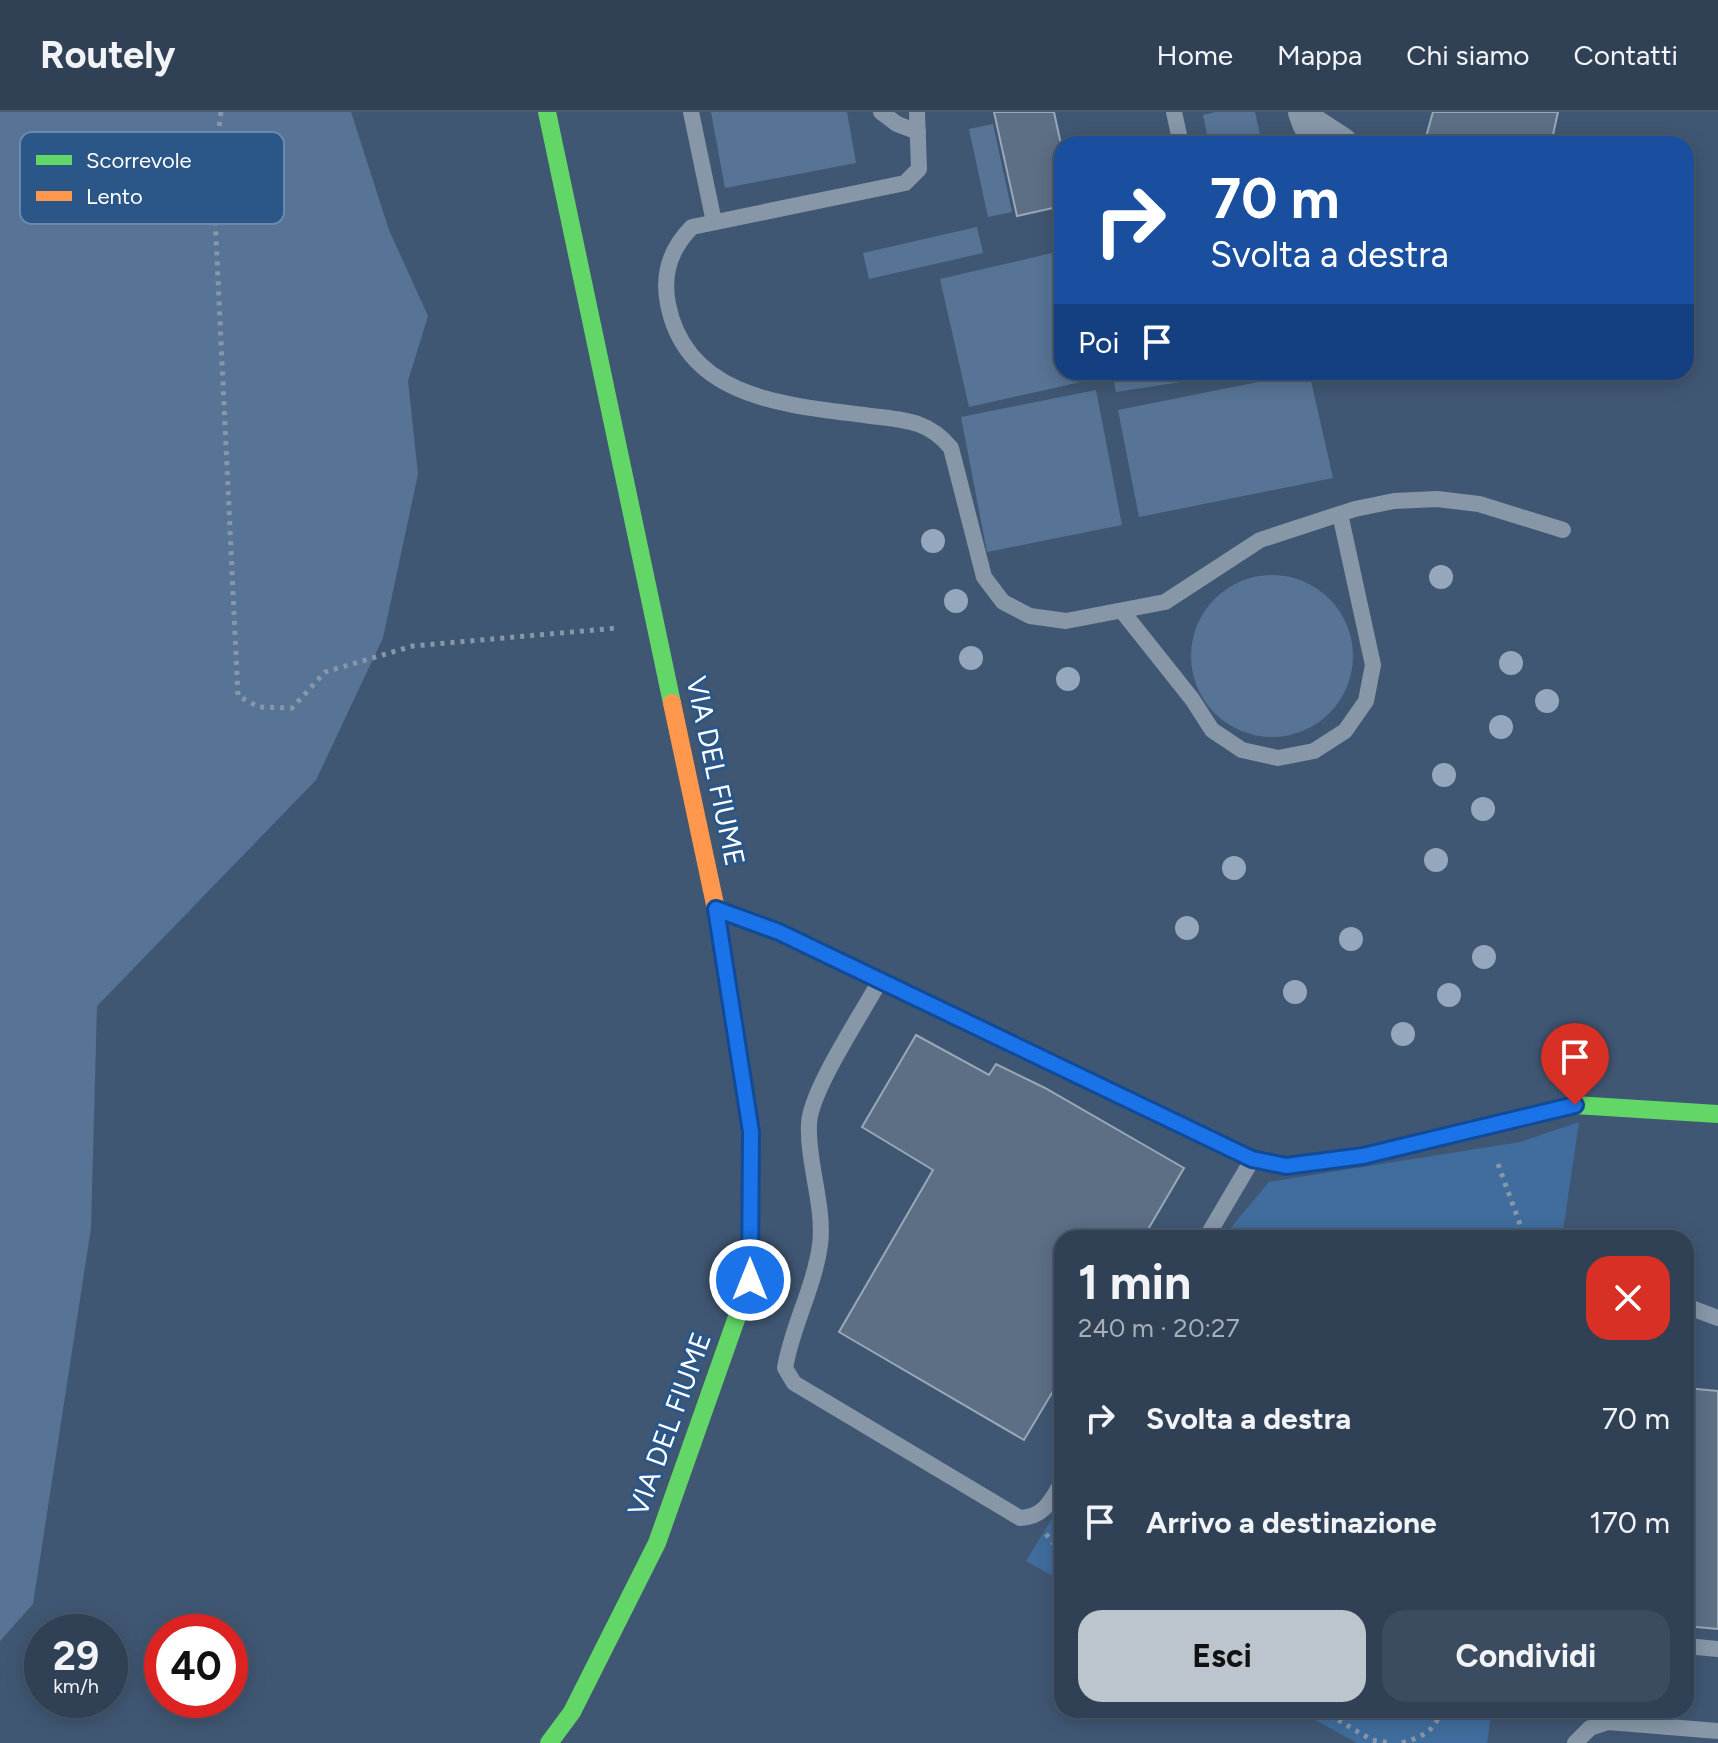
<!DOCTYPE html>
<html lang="it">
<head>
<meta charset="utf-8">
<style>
	:root { --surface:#304156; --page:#3c4c60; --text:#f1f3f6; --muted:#a8afb9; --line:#4b5a6c; --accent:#bcc4ce }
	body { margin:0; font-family:Figtree,sans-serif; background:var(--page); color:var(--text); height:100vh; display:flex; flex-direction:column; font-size:30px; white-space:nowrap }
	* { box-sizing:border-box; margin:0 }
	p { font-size:26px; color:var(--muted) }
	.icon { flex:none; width:44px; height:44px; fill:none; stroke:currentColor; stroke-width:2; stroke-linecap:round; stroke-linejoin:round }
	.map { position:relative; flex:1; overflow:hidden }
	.details { position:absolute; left:1054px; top:1118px; width:640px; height:488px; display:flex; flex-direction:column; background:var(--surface); border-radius:24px; box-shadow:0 4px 20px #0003,0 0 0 2px var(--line) }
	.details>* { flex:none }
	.guide { position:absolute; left:1054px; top:24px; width:640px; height:244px; border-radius:24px; box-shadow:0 4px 20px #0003,0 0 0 2px var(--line); background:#1a4fa0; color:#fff; overflow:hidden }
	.speed { position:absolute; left:24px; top:1502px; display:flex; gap:16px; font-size:40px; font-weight:700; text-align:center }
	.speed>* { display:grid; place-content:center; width:104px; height:104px; border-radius:50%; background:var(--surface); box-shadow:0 4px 20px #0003,0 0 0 2px var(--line); line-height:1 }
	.speed small { font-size:20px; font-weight:400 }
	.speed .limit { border:12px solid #d22; background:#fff; color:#111 }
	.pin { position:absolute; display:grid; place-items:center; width:68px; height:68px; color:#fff; margin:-82px -34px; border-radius:50% 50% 50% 0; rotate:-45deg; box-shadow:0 0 8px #0007 }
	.pin .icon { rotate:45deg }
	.me { position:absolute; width:88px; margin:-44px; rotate:0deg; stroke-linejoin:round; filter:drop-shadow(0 0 6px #0008) }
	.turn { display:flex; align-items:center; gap:28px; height:168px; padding:0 24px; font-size:36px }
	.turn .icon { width:104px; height:104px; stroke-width:2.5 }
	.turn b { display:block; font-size:56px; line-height:68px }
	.then { display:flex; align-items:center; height:76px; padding:0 24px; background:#0003; gap:16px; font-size:30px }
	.round { display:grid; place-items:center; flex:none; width:84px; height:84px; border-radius:24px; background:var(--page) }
	.overview { display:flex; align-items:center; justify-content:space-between; height:136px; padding:0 24px }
	h1 { font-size:48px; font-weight:700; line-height:60px }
	.cta { display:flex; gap:16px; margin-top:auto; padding:16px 24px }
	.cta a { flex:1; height:92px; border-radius:24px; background:var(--accent); color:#111; font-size:32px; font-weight:700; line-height:92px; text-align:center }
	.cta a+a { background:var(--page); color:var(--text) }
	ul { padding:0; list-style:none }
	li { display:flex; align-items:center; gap:24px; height:104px; padding:0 24px }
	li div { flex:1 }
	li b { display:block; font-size:30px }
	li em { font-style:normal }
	header { display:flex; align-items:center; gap:48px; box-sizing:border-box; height:112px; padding:0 40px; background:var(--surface); border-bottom:2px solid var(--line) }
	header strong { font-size:38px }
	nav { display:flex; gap:44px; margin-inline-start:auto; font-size:28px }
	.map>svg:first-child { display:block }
	.green { fill:#406d9d }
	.water { fill:#577496 }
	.building { fill:#5d6f85; stroke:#9aa7b7; stroke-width:2 }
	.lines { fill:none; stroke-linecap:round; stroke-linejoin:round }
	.path { stroke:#8797a8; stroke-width:5; stroke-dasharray:4 6; stroke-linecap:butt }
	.lane { stroke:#8797a8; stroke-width:16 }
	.street { stroke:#8797a8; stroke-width:34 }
	.fast { stroke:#63d668; stroke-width:18 }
	.slow { stroke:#ff974d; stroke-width:18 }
	.tree { fill:#95a7bc }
	.route-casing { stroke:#114b97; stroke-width:20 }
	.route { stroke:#1a73e8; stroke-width:14 }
	.labels { text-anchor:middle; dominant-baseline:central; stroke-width:6; stroke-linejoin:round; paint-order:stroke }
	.street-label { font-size:28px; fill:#fff; stroke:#2b5688 }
	.key { fill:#2b5688; stroke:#6b89ac; stroke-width:2 }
	.key-label { font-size:22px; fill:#fff }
</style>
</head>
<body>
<header>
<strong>Routely</strong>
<nav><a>Home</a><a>Mappa</a><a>Chi siamo</a><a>Contatti</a></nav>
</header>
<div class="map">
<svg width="1718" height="1631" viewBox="0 0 1718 1631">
	<rect width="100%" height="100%" fill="#405773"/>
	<g class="green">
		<polygon points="1579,1010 1562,1126 1222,1126 1269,1070 1520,1030"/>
		<polygon points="1062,1390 1062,1469 1026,1449"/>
		<polygon points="1297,1598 1492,1598 1487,1631 1357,1631"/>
	</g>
	<g class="water">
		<polygon points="0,0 351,0 389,118 428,204 408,269 418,362 383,526 316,668 97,894 91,1116 33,1492 0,1529"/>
		<polygon points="711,0 847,0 856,51 725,76"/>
		<polygon points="1216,0 1255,0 1262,32 1209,32 1203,3"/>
		<polygon points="993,12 1012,100 988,105 969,17"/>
		<polygon points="977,115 983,141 869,167 863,141"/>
		<polygon points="1061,139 1062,260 1088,260 1090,268 969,295 940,167"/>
		<polygon points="1112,260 1247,260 1116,280"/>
		<polygon points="1309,260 1333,366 1139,405 1118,298"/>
		<polygon points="1096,278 1122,413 987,440 961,305"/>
		<circle cx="1272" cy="544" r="81"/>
	</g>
	<g class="building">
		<polygon points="994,0 1054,0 1062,37 1062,94 1017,104"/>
		<polygon points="1433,0 1558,0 1551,32 1424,32"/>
		<polygon points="916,923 989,963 996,952 1045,976 1184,1056 1143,1126 1062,1126 1062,1264 1024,1328 839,1220 933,1058 862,1015"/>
		<polygon points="1686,1276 1718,1279 1718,1517 1686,1514"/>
	</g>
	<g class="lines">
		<g class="path">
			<polyline points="221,0 213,63 238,584 259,595 292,596 325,560 413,534 617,516"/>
			<polyline points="1498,1052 1525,1126"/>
			<polyline points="1046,1422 1062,1442"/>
			<polyline points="1321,1598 1372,1628 1391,1631"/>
			<path d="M1402,1631C1421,1625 1436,1619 1441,1598"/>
		</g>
		<g class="lane">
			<polyline points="691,0 714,110"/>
			<polyline points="881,0 897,12 918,20"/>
			<path d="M917,0L919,57L905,71L692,115C670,137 662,162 668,192C686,286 785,293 864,303C900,308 927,306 951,336L984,465L1003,490L1030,504L1066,509L1165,490L1260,428L1355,397L1394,389L1437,387L1479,392L1563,418"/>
			<polyline points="1174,0 1181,32"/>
			<polyline points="1122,499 1192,587 1212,618 1242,638 1278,646 1314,639 1345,619 1366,589 1373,553 1340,402"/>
			<path d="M879,870C862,902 810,979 809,1012C807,1050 825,1095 820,1133C814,1176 792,1214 785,1256L794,1271L1020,1406C1044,1405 1051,1389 1062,1370"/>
			<polyline points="1206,1126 1252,1048"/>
			<polyline points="1686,1194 1718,1206"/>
			<polyline points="1686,1534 1718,1537"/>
			<polyline points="1575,1631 1590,1616 1608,1610 1718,1619"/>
		</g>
		<polyline class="street" points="1305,0 1309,11 1341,32"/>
		<g class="fast">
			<polyline points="547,0 672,591"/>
			<polyline points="716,797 779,820 1033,942"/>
			<polyline points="1527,1005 1575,993 1718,1002"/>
			<polyline points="549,1631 572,1600 657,1431 750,1168 751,1020 747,997"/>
		</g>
		<g class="slow">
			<polyline points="672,591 716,797 747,997"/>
			<polyline points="1033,942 1252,1047 1286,1054 1363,1044 1527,1005"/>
		</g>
	</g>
	<g class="tree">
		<circle cx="933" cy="429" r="12"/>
		<circle cx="1441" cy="465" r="12"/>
		<circle cx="956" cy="489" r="12"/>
		<circle cx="971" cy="546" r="12"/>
		<circle cx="1511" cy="551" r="12"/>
		<circle cx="1068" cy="567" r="12"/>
		<circle cx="1547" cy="589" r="12"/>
		<circle cx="1501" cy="615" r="12"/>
		<circle cx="1444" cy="663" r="12"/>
		<circle cx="1483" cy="697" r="12"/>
		<circle cx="1436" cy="748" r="12"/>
		<circle cx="1234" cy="756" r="12"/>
		<circle cx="1187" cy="816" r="12"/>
		<circle cx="1351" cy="827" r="12"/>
		<circle cx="1484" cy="845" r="12"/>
		<circle cx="1295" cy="880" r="12"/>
		<circle cx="1449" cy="883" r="12"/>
		<circle cx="1403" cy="922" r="12"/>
	</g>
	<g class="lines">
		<g class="route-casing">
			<polyline id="route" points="750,1168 751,1020 716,797 779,820 1252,1047 1286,1054 1363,1044 1575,993"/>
		</g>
		<use href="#route" class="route"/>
	</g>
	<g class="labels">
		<g class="street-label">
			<text transform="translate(716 659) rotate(78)">VIA DEL FIUME</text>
			<text transform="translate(669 1312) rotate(-70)">VIA DEL FIUME</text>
		</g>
	</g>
	<rect x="20" y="20" width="264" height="92" rx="12" class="key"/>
	<rect x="36" y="43" width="36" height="10" fill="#63d668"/>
	<rect x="36" y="79" width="36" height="10" fill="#ff974d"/>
	<g class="key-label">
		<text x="86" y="56">Scorrevole</text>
		<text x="86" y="92">Lento</text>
	</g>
</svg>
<div class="speed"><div>29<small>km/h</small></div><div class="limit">40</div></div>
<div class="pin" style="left:1575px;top:993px;background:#d93025"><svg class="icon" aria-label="arrive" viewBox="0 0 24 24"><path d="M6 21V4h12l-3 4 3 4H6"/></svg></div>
<svg class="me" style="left:750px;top:1168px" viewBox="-20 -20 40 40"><circle r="17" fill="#1a73e8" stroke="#fff" stroke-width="3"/><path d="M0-11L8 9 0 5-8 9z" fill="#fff"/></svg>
<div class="guide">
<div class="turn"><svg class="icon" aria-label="right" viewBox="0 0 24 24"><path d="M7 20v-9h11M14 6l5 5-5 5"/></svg><div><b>70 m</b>Svolta a destra</div></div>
<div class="then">Poi<svg class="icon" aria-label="arrive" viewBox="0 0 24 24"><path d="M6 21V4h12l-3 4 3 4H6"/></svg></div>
</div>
<section class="details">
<div class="overview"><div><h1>1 min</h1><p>240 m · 20:27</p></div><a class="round" style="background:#d93025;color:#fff"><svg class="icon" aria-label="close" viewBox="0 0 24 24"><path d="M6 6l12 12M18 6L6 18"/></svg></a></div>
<ul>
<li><svg class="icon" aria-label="right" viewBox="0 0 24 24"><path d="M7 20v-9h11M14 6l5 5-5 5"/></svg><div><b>Svolta a destra</b></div><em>70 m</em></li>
<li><svg class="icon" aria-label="arrive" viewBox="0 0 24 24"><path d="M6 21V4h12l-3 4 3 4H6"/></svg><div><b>Arrivo a destinazione</b></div><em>170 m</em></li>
</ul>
<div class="cta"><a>Esci</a><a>Condividi</a></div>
</section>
</div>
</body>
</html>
